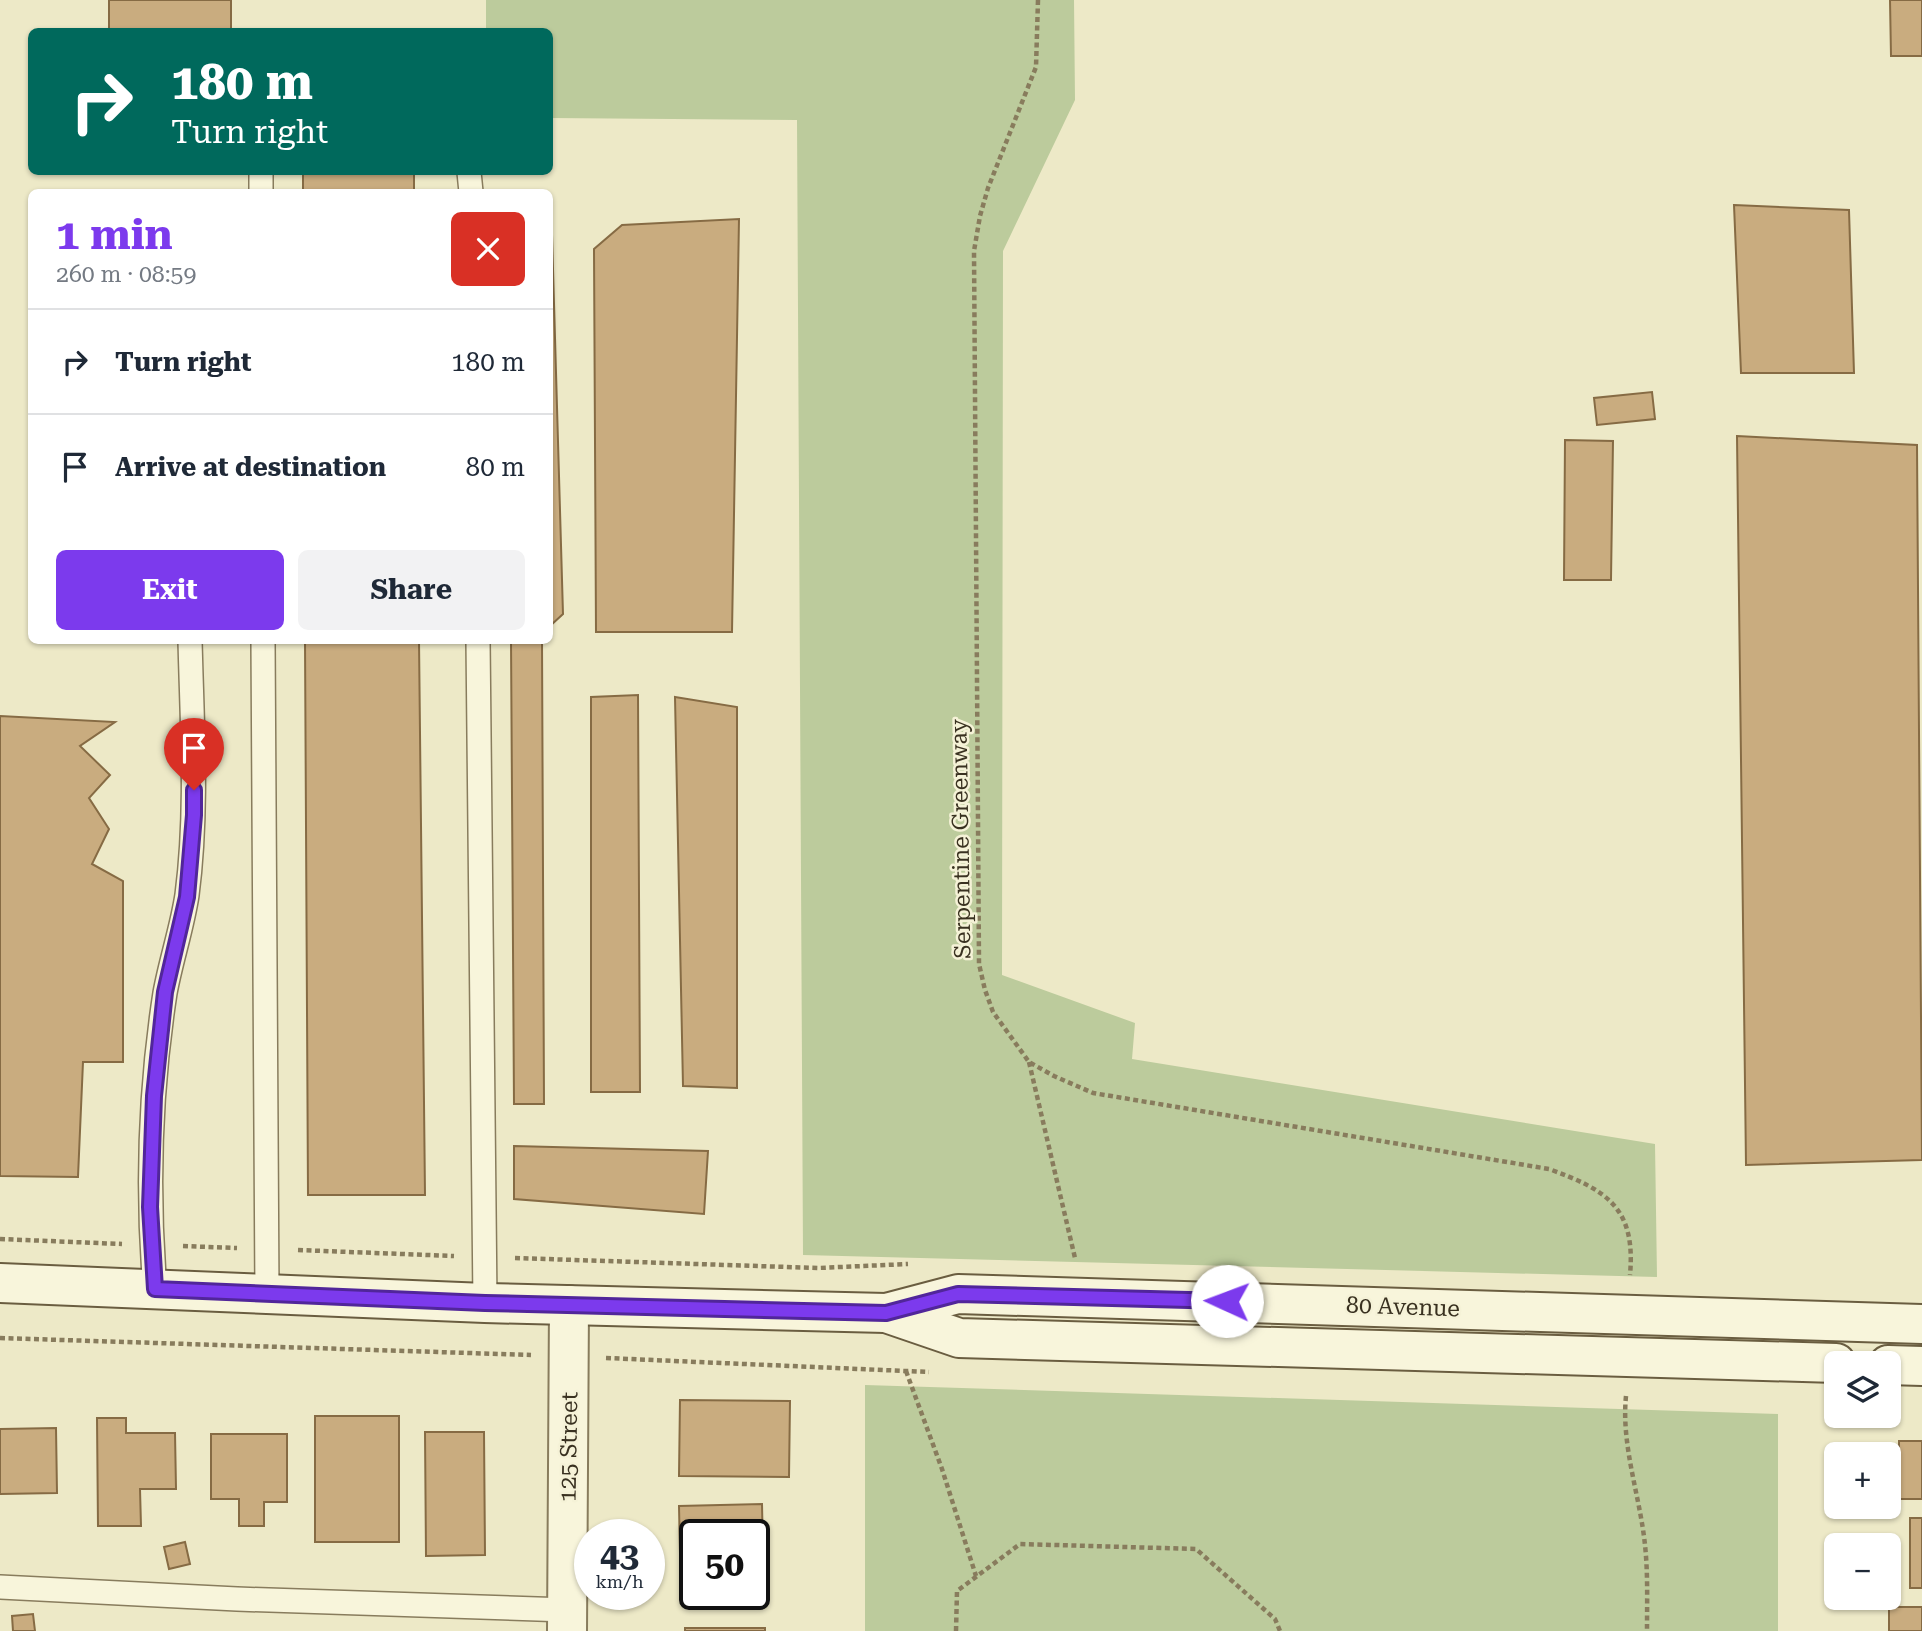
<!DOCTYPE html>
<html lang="en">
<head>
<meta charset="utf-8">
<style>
	:root { --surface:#fff; --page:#f2f2f3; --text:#1f2937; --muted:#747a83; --line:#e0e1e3; --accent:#7c3aed }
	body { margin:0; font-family:"Roboto Serif",serif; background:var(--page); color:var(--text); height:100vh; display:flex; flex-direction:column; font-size:26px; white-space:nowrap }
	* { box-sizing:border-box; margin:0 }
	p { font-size:23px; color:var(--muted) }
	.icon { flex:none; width:38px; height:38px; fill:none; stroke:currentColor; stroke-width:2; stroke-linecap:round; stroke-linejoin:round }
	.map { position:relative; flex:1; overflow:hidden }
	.details { position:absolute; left:28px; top:189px; width:525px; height:455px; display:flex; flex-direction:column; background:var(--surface); border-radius:10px; box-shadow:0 2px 5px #0004 }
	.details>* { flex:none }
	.guide { position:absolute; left:28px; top:28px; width:525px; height:147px; border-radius:10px; box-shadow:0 2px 5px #0004; background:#00695c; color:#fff; overflow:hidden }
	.controls { position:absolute; left:1824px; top:1351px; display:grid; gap:14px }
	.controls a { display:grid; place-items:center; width:77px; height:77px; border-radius:10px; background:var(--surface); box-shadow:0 2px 5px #0004; font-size:35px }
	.speed { position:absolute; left:574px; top:1519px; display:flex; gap:14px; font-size:35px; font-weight:700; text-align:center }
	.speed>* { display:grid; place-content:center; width:91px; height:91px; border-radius:50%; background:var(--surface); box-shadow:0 2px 5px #0004; line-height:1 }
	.speed small { font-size:18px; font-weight:400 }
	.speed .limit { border:4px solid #111; border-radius:10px; background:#fff; color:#111 }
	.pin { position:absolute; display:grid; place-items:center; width:60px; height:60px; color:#fff; margin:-72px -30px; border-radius:50% 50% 50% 0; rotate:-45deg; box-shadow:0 0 7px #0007 }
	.pin .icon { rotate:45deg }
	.me { position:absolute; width:77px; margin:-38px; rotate:272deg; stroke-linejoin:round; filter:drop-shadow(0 0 5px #0008) }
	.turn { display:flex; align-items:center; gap:24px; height:147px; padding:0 28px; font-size:32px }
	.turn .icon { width:91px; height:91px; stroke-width:2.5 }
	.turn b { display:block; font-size:49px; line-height:60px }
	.round { display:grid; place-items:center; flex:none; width:74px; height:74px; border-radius:10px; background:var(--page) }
	.head { display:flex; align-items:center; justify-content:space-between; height:119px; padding:0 28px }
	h1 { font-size:42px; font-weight:700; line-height:52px; color:var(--accent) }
	.button { display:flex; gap:14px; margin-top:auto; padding:14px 28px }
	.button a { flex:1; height:80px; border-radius:10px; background:var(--accent); color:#fff; font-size:28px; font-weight:700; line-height:80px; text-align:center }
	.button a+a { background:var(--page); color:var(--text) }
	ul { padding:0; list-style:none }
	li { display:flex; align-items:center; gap:21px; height:105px; padding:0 28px; border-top:2px solid var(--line) }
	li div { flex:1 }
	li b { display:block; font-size:26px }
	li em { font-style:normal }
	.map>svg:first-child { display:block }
	.green { fill:#bccb9c }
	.building { fill:#c9ac7f; stroke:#866b44; stroke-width:2; fill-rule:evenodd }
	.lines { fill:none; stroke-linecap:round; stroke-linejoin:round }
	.service-casing { stroke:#887c5d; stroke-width:26 }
	.minor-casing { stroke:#887c5d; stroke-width:42 }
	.secondary-casing { stroke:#6a5d40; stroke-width:42 }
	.path { stroke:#887c5d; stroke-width:4.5; stroke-dasharray:5 3.5; stroke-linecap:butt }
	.service { stroke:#f8f5db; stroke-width:23 }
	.minor { stroke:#f8f5db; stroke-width:38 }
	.secondary { stroke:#f8f5db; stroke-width:38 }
	.route-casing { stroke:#51269a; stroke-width:18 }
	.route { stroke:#7c3aed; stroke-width:12 }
	.labels { text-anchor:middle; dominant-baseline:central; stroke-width:5; stroke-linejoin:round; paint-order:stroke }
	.street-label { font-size:23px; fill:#393120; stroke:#f5f2d7 }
</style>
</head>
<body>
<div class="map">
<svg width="1922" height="1631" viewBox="0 0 1922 1631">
	<rect width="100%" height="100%" fill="#ede9c7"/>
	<g class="green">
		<polygon points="486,0 1074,0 1075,100 1003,251 1002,975 1135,1023 1132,1059 1655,1144 1657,1277 803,1255 797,120 550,118 550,32 486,31"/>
		<polygon points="865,1385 1778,1414 1778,1631 865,1631"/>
	</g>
	<g class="building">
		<rect x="109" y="0" width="122" height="32"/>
		<polygon points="1890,0 1922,0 1922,56 1891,56"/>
		<rect x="303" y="172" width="111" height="20"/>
		<polygon points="550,200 551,200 563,614 550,626"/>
		<polygon points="1734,205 1849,210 1854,373 1741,373"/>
		<polygon points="739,219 732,632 596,632 594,249 622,225"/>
		<polygon points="1652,392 1655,419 1597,425 1594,398"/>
		<polygon points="1737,436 1917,445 1922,1160 1746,1165"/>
		<polygon points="1565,440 1613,441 1611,580 1564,580"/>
		<polygon points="305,640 419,640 425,1195 308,1195"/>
		<polygon points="511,640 542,640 544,1104 514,1104"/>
		<polygon points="638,695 640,1092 591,1092 591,697"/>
		<polygon points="675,697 737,707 737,1088 683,1086"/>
		<polygon points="0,716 115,722 80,746 110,775 89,798 109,829 92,864 123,881 123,1062 83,1062 78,1177 0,1176"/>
		<polygon points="514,1146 708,1151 704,1214 514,1199"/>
		<polygon points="680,1400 790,1401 789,1477 679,1476"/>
		<rect x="315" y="1416" width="84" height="126"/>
		<polygon points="97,1418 126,1418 126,1433 175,1433 176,1489 140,1489 141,1526 98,1526"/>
		<polygon points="56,1428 57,1493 0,1494 0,1429"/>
		<polygon points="425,1432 484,1432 485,1555 426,1556"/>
		<polygon points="211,1434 287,1434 287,1502 264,1502 264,1526 239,1526 239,1499 211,1499"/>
		<rect x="1899" y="1441" width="23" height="58"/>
		<path d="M762,1504L764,1598L681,1600L679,1506ZM695,1535H754V1594H695Z"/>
		<rect x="1910" y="1518" width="12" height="70"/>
		<polygon points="185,1542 190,1564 169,1569 164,1547"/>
		<rect x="1889" y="1607" width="33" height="24"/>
		<polygon points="33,1614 35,1631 13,1631 12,1616"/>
		<rect x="685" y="1628" width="80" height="3"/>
	</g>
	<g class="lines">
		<g class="service-casing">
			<g id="service">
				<polyline points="261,172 261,192"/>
				<polyline points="469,172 471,192"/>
				<polyline points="263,640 267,1294"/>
				<polyline points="478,640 485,1303"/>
				<path d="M155,1289C147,1192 150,1090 165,993C171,960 182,928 187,895C198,810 192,725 190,640"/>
				<polyline points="0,1587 237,1599 567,1610"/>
			</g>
		</g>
		<g class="minor-casing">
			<polyline id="minor" points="567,1631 569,1305"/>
		</g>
		<g class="secondary-casing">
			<g id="secondary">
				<polyline points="0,1283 485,1303 886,1313 958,1294 1922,1324"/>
				<polyline points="886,1313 959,1338 1836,1363"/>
				<polyline points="1888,1365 1922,1366"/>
			</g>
		</g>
		<g class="path">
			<path d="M1038,0L1036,67L988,188L980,216L974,251L979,964L985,990L993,1012L1029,1062L1054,1076L1093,1093L1549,1169C1607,1190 1636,1208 1630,1275"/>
			<polyline points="1029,1062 1075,1258"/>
			<polyline points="0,1239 122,1244"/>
			<polyline points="183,1246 237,1248"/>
			<polyline points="298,1250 454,1256"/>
			<polyline points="515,1258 818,1268 908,1264"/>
			<polyline points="0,1338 531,1355"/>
			<polyline points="606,1358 929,1372"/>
			<polyline points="906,1371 942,1469 976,1576"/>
			<path d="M1626,1396C1621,1446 1640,1496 1645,1545C1648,1573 1647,1603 1647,1631"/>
			<polyline points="956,1631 957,1591 1020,1544 1196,1549 1275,1619 1280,1631"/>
		</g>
		<use href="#service" class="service"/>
		<use href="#minor" class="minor"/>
		<use href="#secondary" class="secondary"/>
	</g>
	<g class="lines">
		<g class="route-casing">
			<polyline id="route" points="194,790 194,815 187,897 165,992 154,1096 150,1207 155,1289 485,1303 886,1313 958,1294 1227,1301"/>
		</g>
		<use href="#route" class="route"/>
	</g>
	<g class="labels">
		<g class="street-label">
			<text transform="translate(961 839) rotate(-91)">Serpentine Greenway</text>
			<text transform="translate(1403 1307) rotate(2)">80 Avenue</text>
			<text transform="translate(569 1447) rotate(-89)">125 Street</text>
		</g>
	</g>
</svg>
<div class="controls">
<a><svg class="icon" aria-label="layers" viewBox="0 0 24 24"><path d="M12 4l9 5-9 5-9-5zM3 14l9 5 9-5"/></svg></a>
<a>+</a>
<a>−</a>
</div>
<div class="speed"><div>43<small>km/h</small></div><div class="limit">50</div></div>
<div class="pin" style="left:194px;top:790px;background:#d93025"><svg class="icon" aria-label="arrive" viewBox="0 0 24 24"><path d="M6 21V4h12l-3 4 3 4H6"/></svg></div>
<svg class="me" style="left:1227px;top:1301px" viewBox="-20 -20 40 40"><circle r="19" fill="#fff"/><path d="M0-13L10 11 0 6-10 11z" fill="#7c3aed"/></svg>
<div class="guide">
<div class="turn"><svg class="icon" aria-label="right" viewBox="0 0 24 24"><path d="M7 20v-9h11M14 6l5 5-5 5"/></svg><div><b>180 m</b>Turn right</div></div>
</div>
<section class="details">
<div class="head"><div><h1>1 min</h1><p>260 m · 08:59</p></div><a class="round" style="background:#d93025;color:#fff"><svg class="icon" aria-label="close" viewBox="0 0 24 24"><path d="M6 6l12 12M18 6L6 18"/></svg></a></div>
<ul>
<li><svg class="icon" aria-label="right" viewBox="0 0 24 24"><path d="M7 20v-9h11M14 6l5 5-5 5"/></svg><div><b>Turn right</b></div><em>180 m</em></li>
<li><svg class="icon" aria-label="arrive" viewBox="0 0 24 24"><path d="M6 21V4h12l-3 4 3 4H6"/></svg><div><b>Arrive at destination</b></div><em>80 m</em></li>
</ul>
<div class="button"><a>Exit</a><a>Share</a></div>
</section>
</div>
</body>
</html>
